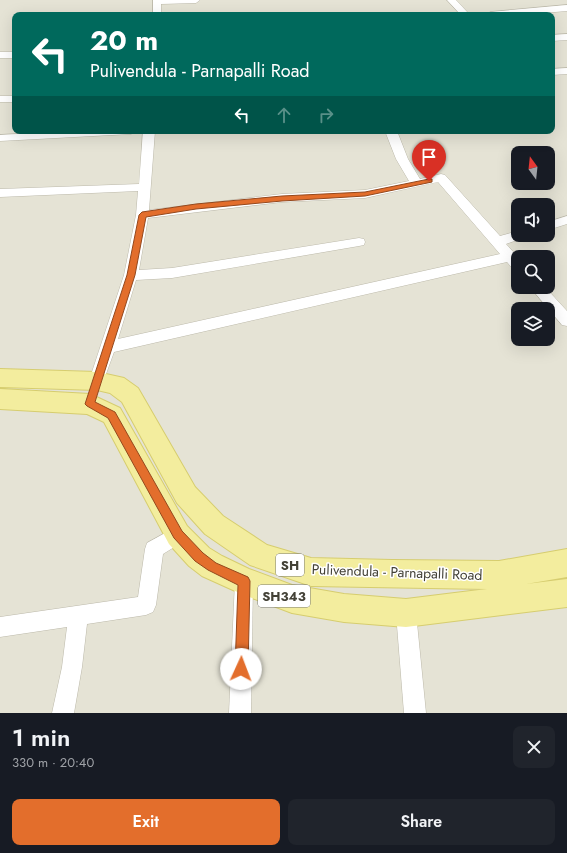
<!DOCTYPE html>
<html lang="en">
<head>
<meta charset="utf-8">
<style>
	:root { --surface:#171b24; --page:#20242c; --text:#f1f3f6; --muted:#9ea1a6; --accent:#e36e2c }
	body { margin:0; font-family:Jost,sans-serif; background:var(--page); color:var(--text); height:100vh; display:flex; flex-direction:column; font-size:15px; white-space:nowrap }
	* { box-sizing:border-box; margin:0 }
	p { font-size:13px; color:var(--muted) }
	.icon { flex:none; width:22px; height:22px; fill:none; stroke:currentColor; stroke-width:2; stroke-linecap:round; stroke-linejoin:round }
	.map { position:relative; height:713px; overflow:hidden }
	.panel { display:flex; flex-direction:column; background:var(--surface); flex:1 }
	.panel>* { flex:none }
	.banner { position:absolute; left:12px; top:12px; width:543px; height:122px; border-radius:8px; box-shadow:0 4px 16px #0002; background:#00695c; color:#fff; overflow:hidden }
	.needle { width:26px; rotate:345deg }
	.tools { position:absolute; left:511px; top:146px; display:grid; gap:8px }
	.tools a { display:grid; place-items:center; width:44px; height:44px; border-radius:8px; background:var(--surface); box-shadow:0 4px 16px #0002; font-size:20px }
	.pin { position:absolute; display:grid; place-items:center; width:34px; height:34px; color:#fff; margin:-41px -17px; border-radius:50% 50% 50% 0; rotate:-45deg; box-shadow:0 0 4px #0007 }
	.pin .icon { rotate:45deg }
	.me { position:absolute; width:44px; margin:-22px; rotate:2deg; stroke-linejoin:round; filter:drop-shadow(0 0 3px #0008) }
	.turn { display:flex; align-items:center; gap:14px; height:84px; padding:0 12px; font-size:18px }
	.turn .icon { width:52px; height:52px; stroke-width:2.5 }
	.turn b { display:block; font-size:28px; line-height:34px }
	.lanes { display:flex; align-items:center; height:38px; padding:0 12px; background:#0003; justify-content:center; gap:20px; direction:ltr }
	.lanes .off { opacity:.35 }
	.round { display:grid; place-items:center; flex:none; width:42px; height:42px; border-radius:8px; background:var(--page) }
	.summary { display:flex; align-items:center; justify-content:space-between; height:68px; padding:0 12px }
	h1 { font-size:24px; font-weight:600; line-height:30px }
	.action { display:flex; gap:8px; margin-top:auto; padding:8px 12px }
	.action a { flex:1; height:46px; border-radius:8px; background:var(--accent); color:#fff; font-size:16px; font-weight:600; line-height:46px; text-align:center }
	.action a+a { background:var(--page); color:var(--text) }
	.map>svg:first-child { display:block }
	.residential { fill:#e5e3d5; fill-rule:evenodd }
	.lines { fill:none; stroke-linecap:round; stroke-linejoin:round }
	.minor-casing { stroke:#bcb9aa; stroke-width:1 }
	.primary-casing { stroke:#d6cd6f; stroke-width:2 }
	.minor { fill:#fff; fill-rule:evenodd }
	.primary { fill:#f3ed9e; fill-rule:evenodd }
	.route { fill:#e36e2c; stroke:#94481d }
	.labels { text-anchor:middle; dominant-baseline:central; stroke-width:3; stroke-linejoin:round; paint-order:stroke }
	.shield { fill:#fff; stroke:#7b7a72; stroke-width:1 }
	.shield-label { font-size:13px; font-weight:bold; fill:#434136 }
	.street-label { font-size:14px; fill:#434136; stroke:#fff }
</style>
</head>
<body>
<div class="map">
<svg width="567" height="713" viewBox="0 0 567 713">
	<rect width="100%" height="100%" fill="#f1f0e7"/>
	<path class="residential" d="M0,0H567V713H0ZM15,15H552V131H15ZM518,153H548V183H518ZM518,205H548V235H518ZM518,257H548V287H518ZM518,309H548V339H518Z"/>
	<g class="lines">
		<g class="minor-casing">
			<g id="minor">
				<polygon points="153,0 200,0 196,3 161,4 161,15 153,15"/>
				<polygon points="447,0 456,0 470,15 461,15"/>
				<polygon points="567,5 567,11 519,15 486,15 490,12"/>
				<polygon points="567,34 567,40 552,41 552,35"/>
				<rect x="0" y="52" width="15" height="6"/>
				<polygon points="567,68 567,74 552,75 552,69"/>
				<rect x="0" y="96" width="15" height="6"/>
				<polygon points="69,131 137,131 131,134 0,141 0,135"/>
				<path d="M143,131H155L149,210L282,194L365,190L409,181L396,159L385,131H397L408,159L420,179L441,174L445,175L500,236L518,231V235H524L523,238L506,244L518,257V271L513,269L507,262L114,352L102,385L97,387L92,385L89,381L124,275L136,215L138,191L0,197V189L139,184ZM438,182L500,254L118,339L136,280L172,278L359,246L364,245L365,242L364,239L359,238L172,268L139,270L148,218L282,202L365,198Z"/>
				<polygon points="567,216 567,224 548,230 548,222"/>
				<polygon points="530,287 545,287 567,311 567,326 562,325"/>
				<polygon points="178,526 184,529 187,535 184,541 163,554 156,605 153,612 146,615 87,624 82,667 74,713 52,713 62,667 67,627 0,637 0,617 138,597 145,549 147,543"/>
				<polygon points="244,572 251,574 253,581 251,713 229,713 235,581 237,574"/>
				<polygon points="406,603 413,606 416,613 426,713 404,713 396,613 399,606"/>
			</g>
		</g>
		<g class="primary-casing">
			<polygon id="primary" points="0,369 97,372 124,378 138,388 195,487 223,516 267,545 311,558 392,560 499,561 567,549 567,577 526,584 567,579 567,607 406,627 344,622 292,613 244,595 202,576 189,566 169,544 104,422 87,414 0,409 0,389 90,394 120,408 187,526 209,548 222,556 249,569 292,585 344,594 406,599 487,589 311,586 250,565 205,534 177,503 122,402 110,393 97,390 0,387"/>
		</g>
		<use href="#minor" class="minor"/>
		<use href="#primary" class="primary"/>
	</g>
	<polygon class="route" points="429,179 432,179 432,182 365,196 282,201 196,209 146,217 135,275 95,402 115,412 182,531 203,553 216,563 248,577 250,581 248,669 246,674 241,675 237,674 235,669 238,585 208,570 195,561 174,538 108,418 87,406 85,404 127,275 139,215 142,212 196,204 282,196 365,192"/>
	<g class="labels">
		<g class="shield">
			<rect x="276" y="554" width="28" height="22" rx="3"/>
			<rect x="258" y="585" width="52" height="22" rx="3"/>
		</g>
		<g class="shield-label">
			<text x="290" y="565">SH</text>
			<text x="284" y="596">SH343</text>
		</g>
		<g class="street-label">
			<text transform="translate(397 572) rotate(2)">Pulivendula - Parnapalli Road</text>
		</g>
	</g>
</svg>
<div class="tools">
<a><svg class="needle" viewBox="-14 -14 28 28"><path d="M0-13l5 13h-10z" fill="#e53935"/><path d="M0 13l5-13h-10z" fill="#9ea1a6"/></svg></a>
<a><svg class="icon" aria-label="sound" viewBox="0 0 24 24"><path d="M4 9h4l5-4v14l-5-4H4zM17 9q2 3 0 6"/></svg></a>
<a><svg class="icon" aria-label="search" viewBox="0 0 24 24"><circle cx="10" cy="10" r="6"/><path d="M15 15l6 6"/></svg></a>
<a><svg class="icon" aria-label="layers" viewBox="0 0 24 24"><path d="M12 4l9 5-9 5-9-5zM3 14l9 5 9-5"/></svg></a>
</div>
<div class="pin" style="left:429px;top:181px;background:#d93025"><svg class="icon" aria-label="arrive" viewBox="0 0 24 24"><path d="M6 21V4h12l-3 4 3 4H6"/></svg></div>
<svg class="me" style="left:241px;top:669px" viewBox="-20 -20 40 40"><circle r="19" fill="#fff"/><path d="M0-13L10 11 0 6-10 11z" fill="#e36e2c"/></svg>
<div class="banner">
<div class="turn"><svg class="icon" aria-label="left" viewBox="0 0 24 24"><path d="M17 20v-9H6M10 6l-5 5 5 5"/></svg><div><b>20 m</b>Pulivendula - Parnapalli Road</div></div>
<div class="lanes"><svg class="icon" aria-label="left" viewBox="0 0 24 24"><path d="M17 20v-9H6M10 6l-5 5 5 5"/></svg><svg class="icon off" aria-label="ahead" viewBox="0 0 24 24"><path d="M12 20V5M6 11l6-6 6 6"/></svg><svg class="icon off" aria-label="right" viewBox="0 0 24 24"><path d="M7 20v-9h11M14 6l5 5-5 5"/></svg></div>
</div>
</div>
<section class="panel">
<div class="summary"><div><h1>1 min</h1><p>330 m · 20:40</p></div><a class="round"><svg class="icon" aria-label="close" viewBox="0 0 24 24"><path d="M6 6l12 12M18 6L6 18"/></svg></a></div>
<div class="action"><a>Exit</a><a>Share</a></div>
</section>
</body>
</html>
